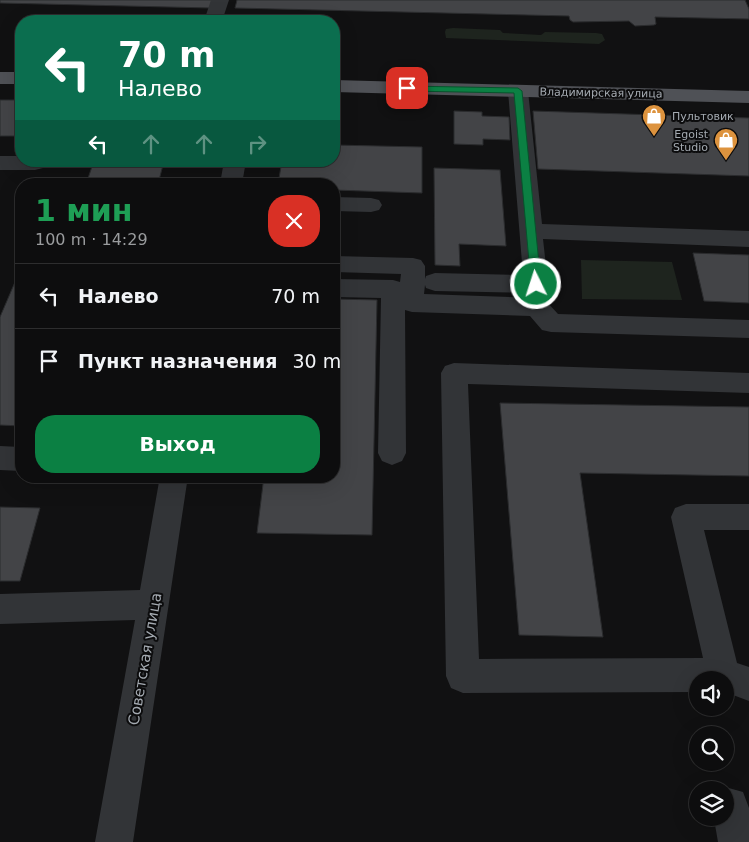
<!DOCTYPE html>
<html lang="ru">
<head>
<meta charset="utf-8">
<style>
	:root { --surface:#0d0d0e; --page:#1b1b1c; --text:#f1f3f6; --muted:#9a9c9e; --line:#2d2d2e; --accent:#0b8043 }
	body { margin:0; font-family:"DejaVu Sans",sans-serif; background:var(--page); color:var(--text); height:100vh; display:flex; flex-direction:column; font-size:19px; white-space:nowrap }
	* { box-sizing:border-box; margin:0 }
	p { font-size:16px; color:var(--muted) }
	.icon { flex:none; width:28px; height:28px; fill:none; stroke:currentColor; stroke-width:2; stroke-linecap:round; stroke-linejoin:round }
	.map { position:relative; flex:1; overflow:hidden }
	.drawer { position:absolute; left:15px; top:178px; width:325px; height:305px; display:flex; flex-direction:column; background:var(--surface); border-radius:20px; box-shadow:0 5px 20px #0002,0 0 0 1px var(--line) }
	.drawer>* { flex:none }
	.hud { position:absolute; left:15px; top:15px; width:325px; height:152px; border-radius:20px; box-shadow:0 5px 20px #0002,0 0 0 1px var(--line); background:#0b6e4f; color:#fff; overflow:hidden }
	.fabs { position:absolute; left:689px; top:671px; display:grid; gap:10px }
	.fabs a { display:grid; place-items:center; width:45px; height:45px; border-radius:50%; background:var(--surface); box-shadow:0 5px 20px #0002,0 0 0 1px var(--line); font-size:25px }
	.pin { position:absolute; display:grid; place-items:center; width:42px; height:42px; color:#fff; margin:-21px; border-radius:10px; box-shadow:0 2px 8px #0006 }
	.me { position:absolute; width:55px; margin:-28px; rotate:356deg; stroke-linejoin:round; filter:drop-shadow(0 0 4px #0008) }
	.turn { display:flex; align-items:center; gap:18px; height:105px; padding:0 20px; font-size:22px }
	.turn .icon { width:65px; height:65px; stroke-width:2.5 }
	.turn b { display:block; font-size:35px; line-height:42px }
	.lanes { display:flex; align-items:center; height:48px; padding:0 20px; background:#0003; justify-content:center; gap:25px; direction:ltr }
	.lanes .off { opacity:.35 }
	.round { display:grid; place-items:center; flex:none; width:52px; height:52px; border-radius:20px; background:var(--page) }
	.head { display:flex; align-items:center; justify-content:space-between; height:85px; padding:0 20px }
	h1 { font-size:30px; font-weight:700; line-height:38px; color:#1e9e55 }
	.button { display:flex; gap:10px; margin-top:auto; padding:10px 20px }
	.button a { flex:1; height:58px; border-radius:20px; background:var(--accent); color:#fff; font-size:20px; font-weight:700; line-height:58px; text-align:center }
	ul { padding:0; list-style:none }
	li { display:flex; align-items:center; gap:15px; height:65px; padding:0 20px; border-top:1px solid var(--line) }
	li div { flex:1 }
	li b { display:block; font-size:19px }
	li em { font-style:normal }
	.map>svg:first-child { display:block }
	.green { fill:#1e241e }
	.building { fill:#434447; stroke:#2b2c2e }
	.lines { fill:none; stroke-linecap:round; stroke-linejoin:round }
	.minor { fill:#323437; fill-rule:evenodd }
	.major { fill:#4f5156; fill-rule:evenodd }
	.route { fill:#0b8043; stroke:#07532c }
	.labels { text-anchor:middle; dominant-baseline:central; stroke-width:4; stroke-linejoin:round; paint-order:stroke }
	.far-street-label { font-size:11px; fill:#a4aab1; stroke:#0c0c0d }
	.far-poi-label { font-size:11px; fill:#a4aab1; stroke:#0c0c0d; text-anchor:start }
	.near-street-label { font-size:15px; fill:#a4aab1; stroke:#0c0c0d }
</style>
</head>
<body>
<div class="map">
<svg width="749" height="842" viewBox="0 0 749 842">
	<rect width="100%" height="100%" fill="#111112"/>
	<g class="green">
		<polygon points="453,28 500,30 503,33 541,35 545,32 596,33 602,34 605,40 599,44 446,38 445,32 446,29"/>
		<polygon points="581,260 672,262 682,300 582,299"/>
	</g>
	<g class="building">
		<polygon points="0,0 214,0 211,8 0,3"/>
		<polygon points="237,0 745,0 749,9 749,19 655,17 656,24 654,25 635,26 629,21 573,22 570,20 569,16 235,8"/>
		<rect x="0" y="100" width="21" height="36"/>
		<polygon points="454,111 482,112 482,116 509,117 510,140 483,139 483,145 454,144"/>
		<polygon points="533,111 749,118 749,176 538,169"/>
		<polygon points="334,145 422,147 422,193 334,190 334,184 278,184 282,161 334,161"/>
		<polygon points="94,161 164,161 158,184 86,184"/>
		<polygon points="434,168 500,170 506,246 459,244 460,266 435,265"/>
		<polygon points="693,253 749,255 749,303 704,301"/>
		<polygon points="21,268 21,426 0,425 0,317"/>
		<polygon points="334,299 377,300 372,535 257,533 264,476 334,476"/>
		<polygon points="500,403 749,407 749,476 580,473 603,637 519,635"/>
		<polygon points="0,507 40,508 20,581 0,581"/>
	</g>
	<g class="lines">
		<g class="minor">
			<polygon points="211,0 229,0 222,21 204,21"/>
			<polygon points="518,85 525,87 528,91 542,224 749,231 749,247 543,239 548,284 545,290 536,293 435,291 426,288 425,285 424,294 537,298 546,301 558,314 749,320 749,338 551,332 542,330 530,316 412,312 405,310 406,453 402,461 392,465 382,461 378,453 381,298 334,297 334,279 393,280 400,282 401,274 334,272 334,256 413,258 421,260 425,266 425,279 426,276 435,273 523,275 508,91 511,87"/>
			<polygon points="0,156 21,156 21,161 45,161 46,163 43,168 35,170 0,170"/>
			<polygon points="224,161 246,161 242,184 220,184"/>
			<polygon points="334,197 371,198 379,200 382,205 379,210 371,212 334,211"/>
			<polygon points="454,363 749,373 749,393 468,384 479,659 703,658 671,517 675,508 686,504 749,504 749,530 704,530 737,663 749,667 749,701 725,692 725,680 698,680 698,692 463,693 451,688 446,676 441,373 445,366"/>
			<polygon points="0,446 21,447 21,471 0,470"/>
			<polygon points="160,476 188,476 133,842 95,842 135,620 0,624 0,594 140,590"/>
			<polygon points="725,787 743,792 749,808 749,842 718,842 714,819 712,818 725,818 725,790 717,790"/>
		</g>
		<g class="major">
			<rect x="0" y="72" width="21" height="12"/>
			<polygon points="334,80 749,91 749,103 334,92"/>
		</g>
	</g>
	<polygon class="route" points="405,86 518,88 522,91 541,284 540,287 532,287 531,284 514,93 407,91 405,90"/>
	<defs>
		<g id="shop-pin" transform="scale(1.25)"><path d="M0 17L-7.5 6A9.5 9.5 0 1 1 7.5 6Z" fill="#dd933e" stroke="#0c0c0d"/><path d="M-5-2.5h2.3a2.7 3.5 0 0 1 5.4 0H5L5.5 6h-11ZM-1.5-2.5h3a1.5 2.3 0 0 0-3 0Z" fill="#fff"/></g>
	</defs>
	<g fill-rule="evenodd">
		<use href="#shop-pin" x="654" y="116"/>
		<use href="#shop-pin" x="726" y="140"/>
	</g>
	<g class="labels">
		<g class="far-street-label">
			<text transform="translate(601 93) rotate(1)">Владимирская улица</text>
		</g>
		<g class="far-poi-label">
			<text x="672" y="116">Пультовик</text>
			<text x="708" y="134" text-anchor="end">Egoist<tspan x="708" dy="13">Studio</tspan></text>
		</g>
		<g class="near-street-label">
			<text transform="translate(145 659) rotate(-80)">Советская улица</text>
		</g>
	</g>
</svg>
<div class="fabs">
<a><svg class="icon" aria-label="sound" viewBox="0 0 24 24"><path d="M4 9h4l5-4v14l-5-4H4zM17 9q2 3 0 6"/></svg></a>
<a><svg class="icon" aria-label="search" viewBox="0 0 24 24"><circle cx="10" cy="10" r="6"/><path d="M15 15l6 6"/></svg></a>
<a><svg class="icon" aria-label="layers" viewBox="0 0 24 24"><path d="M12 4l9 5-9 5-9-5zM3 14l9 5 9-5"/></svg></a>
</div>
<div class="pin" style="left:407px;top:88px;background:#d93025"><svg class="icon" aria-label="arrive" viewBox="0 0 24 24"><path d="M6 21V4h12l-3 4 3 4H6"/></svg></div>
<svg class="me" style="left:536px;top:284px" viewBox="-20 -20 40 40"><circle r="17" fill="#0b8043" stroke="#fff" stroke-width="3"/><path d="M0-11L8 9 0 5-8 9z" fill="#fff"/></svg>
<div class="hud">
<div class="turn"><svg class="icon" aria-label="left" viewBox="0 0 24 24"><path d="M17 20v-9H6M10 6l-5 5 5 5"/></svg><div><b>70 m</b>Налево</div></div>
<div class="lanes"><svg class="icon" aria-label="left" viewBox="0 0 24 24"><path d="M17 20v-9H6M10 6l-5 5 5 5"/></svg><svg class="icon off" aria-label="ahead" viewBox="0 0 24 24"><path d="M12 20V5M6 11l6-6 6 6"/></svg><svg class="icon off" aria-label="ahead" viewBox="0 0 24 24"><path d="M12 20V5M6 11l6-6 6 6"/></svg><svg class="icon off" aria-label="right" viewBox="0 0 24 24"><path d="M7 20v-9h11M14 6l5 5-5 5"/></svg></div>
</div>
<section class="drawer">
<div class="head"><div><h1>1 мин</h1><p>100 m · 14:29</p></div><a class="round" style="background:#d93025;color:#fff"><svg class="icon" aria-label="close" viewBox="0 0 24 24"><path d="M6 6l12 12M18 6L6 18"/></svg></a></div>
<ul>
<li><svg class="icon" aria-label="left" viewBox="0 0 24 24"><path d="M17 20v-9H6M10 6l-5 5 5 5"/></svg><div><b>Налево</b></div><em>70 m</em></li>
<li><svg class="icon" aria-label="arrive" viewBox="0 0 24 24"><path d="M6 21V4h12l-3 4 3 4H6"/></svg><div><b>Пункт назначения</b></div><em>30 m</em></li>
</ul>
<div class="button"><a>Выход</a></div>
</section>
</div>
</body>
</html>
